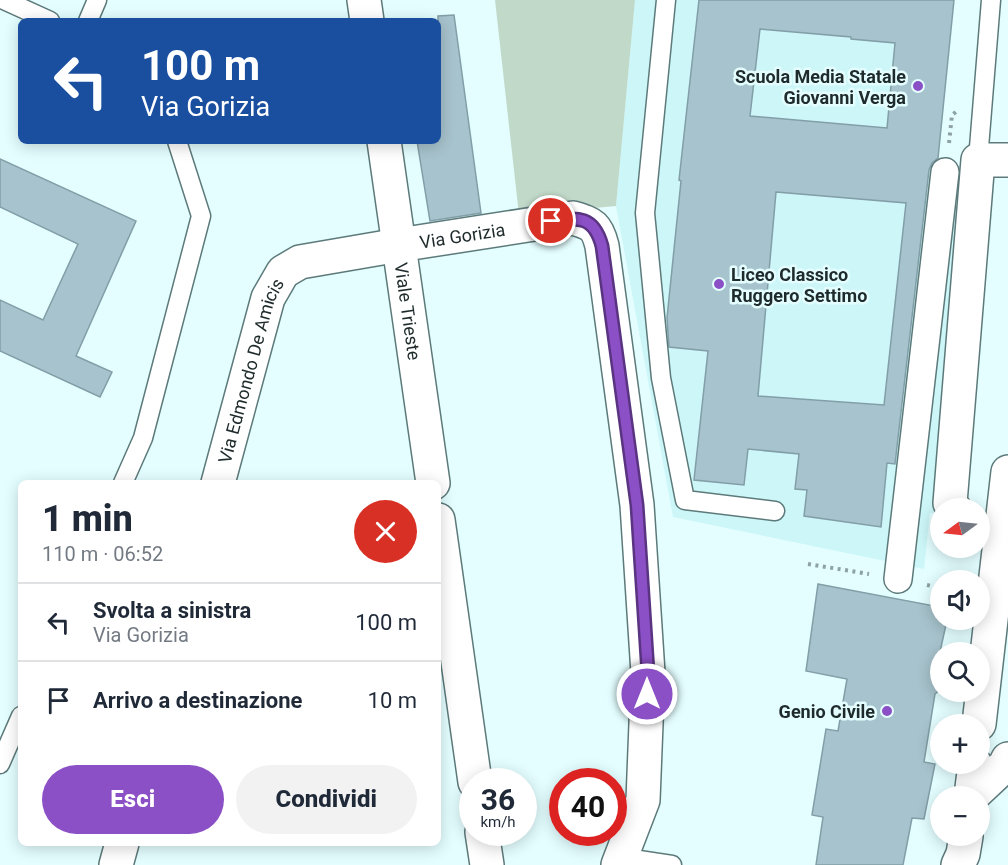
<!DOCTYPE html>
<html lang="it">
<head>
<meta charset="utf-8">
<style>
	:root { --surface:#fff; --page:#f2f2f3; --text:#1f2937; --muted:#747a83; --line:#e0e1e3; --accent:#8b4fc6 }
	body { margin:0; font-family:Roboto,sans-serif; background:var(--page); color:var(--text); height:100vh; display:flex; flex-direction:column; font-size:22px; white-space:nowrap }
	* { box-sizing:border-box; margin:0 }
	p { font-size:20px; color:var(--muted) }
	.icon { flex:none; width:33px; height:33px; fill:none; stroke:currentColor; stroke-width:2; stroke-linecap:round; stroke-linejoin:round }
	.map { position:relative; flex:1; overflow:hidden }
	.details { position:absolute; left:18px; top:480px; width:423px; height:366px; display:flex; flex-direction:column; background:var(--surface); border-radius:9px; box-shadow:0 3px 15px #0003 }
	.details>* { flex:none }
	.banner { position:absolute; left:18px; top:18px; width:423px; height:126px; border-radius:9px; box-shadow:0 3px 15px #0003; background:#1a4fa0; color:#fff; overflow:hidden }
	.needle { width:39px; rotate:255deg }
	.buttons { position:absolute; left:930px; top:498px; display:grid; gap:12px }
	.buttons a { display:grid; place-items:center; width:60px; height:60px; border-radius:50%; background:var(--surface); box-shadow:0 3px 15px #0003; font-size:30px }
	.speed { position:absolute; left:459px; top:768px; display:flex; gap:12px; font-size:30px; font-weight:700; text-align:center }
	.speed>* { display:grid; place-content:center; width:78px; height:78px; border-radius:50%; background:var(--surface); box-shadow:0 3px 15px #0003; line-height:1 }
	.speed small { font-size:15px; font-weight:400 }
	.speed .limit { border:9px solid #d22; background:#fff; color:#111 }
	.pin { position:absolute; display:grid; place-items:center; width:51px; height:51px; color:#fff; margin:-26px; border:3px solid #fff; border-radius:50%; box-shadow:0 2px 6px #0007 }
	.me { position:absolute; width:66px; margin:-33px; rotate:0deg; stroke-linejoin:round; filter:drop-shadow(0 0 4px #0008) }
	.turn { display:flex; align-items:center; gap:21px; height:126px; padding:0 24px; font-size:27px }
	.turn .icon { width:78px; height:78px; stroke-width:2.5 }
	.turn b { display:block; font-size:42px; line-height:51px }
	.round { display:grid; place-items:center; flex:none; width:63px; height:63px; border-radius:32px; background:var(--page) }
	.overview { display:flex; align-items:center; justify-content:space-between; height:102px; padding:0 24px }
	h1 { font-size:36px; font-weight:800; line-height:45px }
	.cta { display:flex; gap:12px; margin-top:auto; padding:12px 24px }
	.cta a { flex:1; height:69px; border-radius:36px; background:var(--accent); color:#fff; font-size:24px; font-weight:800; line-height:69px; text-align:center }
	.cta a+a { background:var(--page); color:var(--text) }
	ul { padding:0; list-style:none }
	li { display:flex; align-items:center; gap:18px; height:78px; padding:0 24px; border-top:2px solid var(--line) }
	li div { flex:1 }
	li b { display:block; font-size:22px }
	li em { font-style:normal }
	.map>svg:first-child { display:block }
	.built { fill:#ccf6f8 }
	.green { fill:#c1d9c9 }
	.building { fill:#a7c3cd; stroke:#829ea7; stroke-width:1.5; fill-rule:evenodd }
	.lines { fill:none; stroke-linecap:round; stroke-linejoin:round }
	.service-casing { stroke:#5d7a7b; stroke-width:21 }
	.pedestrian-casing { stroke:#5d7a7b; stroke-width:30 }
	.minor-casing { stroke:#5d7a7b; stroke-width:36 }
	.tertiary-casing { stroke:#5d7a7b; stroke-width:36 }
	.secondary-casing { stroke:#5d7a7b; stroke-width:36 }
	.path { stroke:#8ea2a3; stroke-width:4; stroke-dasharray:3 4.5; stroke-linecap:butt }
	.service { stroke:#fff; stroke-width:18 }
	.pedestrian { stroke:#fff; stroke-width:27 }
	.minor { stroke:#fff; stroke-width:33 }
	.tertiary { stroke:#fff; stroke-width:33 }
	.secondary { stroke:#fff; stroke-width:33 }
	.route-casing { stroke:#5a3381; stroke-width:15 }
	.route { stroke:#8b4fc6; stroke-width:10 }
	.poi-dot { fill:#8b4fc6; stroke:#e4feff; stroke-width:2 }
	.labels { text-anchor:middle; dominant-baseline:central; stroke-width:5; stroke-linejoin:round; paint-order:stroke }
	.poi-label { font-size:18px; font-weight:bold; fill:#1e2a2b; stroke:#e4feff; text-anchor:end }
	.street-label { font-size:18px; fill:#1e2a2b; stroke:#e4feff }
</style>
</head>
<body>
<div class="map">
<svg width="1008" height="865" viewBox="0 0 1008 865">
	<rect width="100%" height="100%" fill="#e4feff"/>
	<polygon class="built" points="635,0 954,0 934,206 967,209 937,513 930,513 924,569 673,517 616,206"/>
	<polygon class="green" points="495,0 635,0 616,206 519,215"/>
	<g class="building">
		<path d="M699,0H954L938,158L932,163L929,170L895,464L887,463L881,527L804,516L807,490L795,489L799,454L748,449L744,485L694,480L708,351L669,347L667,318L681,181L679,180ZM760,29L851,37V39L895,43L887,128L750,116ZM776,192L906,203L884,405L758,396Z"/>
		<polygon points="454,15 481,213 430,221 417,141 438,141 438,16"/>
		<polygon points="0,159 136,221 76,356 112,372 100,397 0,351 0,300 43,320 78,244 0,207"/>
		<polygon points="818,584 940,607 940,620 947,620 940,652 940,690 935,694 924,762 935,764 924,819 912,818 903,865 816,865 823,817 812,815 826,729 838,731 847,679 806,671"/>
	</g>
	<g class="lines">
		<g class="service-casing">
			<g id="service">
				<polyline points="4,0 50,21"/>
				<polyline points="666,0 645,213 661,378 685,500 775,511"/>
				<polyline points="88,21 97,0"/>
				<polyline points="978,160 991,0"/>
				<polyline points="123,483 143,438 201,216 177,141"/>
				<polyline points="0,764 21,716"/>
				<polyline points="619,857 672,865"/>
			</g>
		</g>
		<g class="pedestrian-casing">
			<polyline id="pedestrian" points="898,579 945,172"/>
		</g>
		<g class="minor-casing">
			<g id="minor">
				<path id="s1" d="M218,483L268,298L283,272L300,262L399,245"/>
				<polyline points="954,508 950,503 978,160 1008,160"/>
				<polyline points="972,796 1005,765 1008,759"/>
				<polyline points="116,865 122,843"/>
			</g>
		</g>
		<g class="tertiary-casing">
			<g id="tertiary">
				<polyline points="364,0 367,21"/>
				<path id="s2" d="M384,141L433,483"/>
				<path id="s3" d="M399,245L573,218C593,224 597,226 602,246L637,505L648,673L643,800L618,865"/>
				<polyline points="438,520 475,782"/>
				<polyline points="482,832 487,865"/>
			</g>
		</g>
		<g class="secondary-casing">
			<g id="secondary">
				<polyline points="979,724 1008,472"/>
				<polyline points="971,796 975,764"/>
				<polyline points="958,865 963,854 966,836"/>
			</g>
		</g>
		<g class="path">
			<polyline points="949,143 952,115 957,111"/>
			<polyline points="808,564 869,574"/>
			<polyline points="927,585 940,588"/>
		</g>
		<use href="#service" class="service"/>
		<use href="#pedestrian" class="pedestrian"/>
		<use href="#minor" class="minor"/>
		<use href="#tertiary" class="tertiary"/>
		<use href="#secondary" class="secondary"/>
	</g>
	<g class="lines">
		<g class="route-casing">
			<path id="route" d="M551,221C579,217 594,216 602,246L637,505L648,673L647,694"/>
		</g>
		<use href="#route" class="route"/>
	</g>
	<g class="poi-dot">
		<circle cx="918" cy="86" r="6"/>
		<circle cx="719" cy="284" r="6"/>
		<circle cx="887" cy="711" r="6"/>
	</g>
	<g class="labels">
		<g class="poi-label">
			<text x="906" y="76">Scuola Media Statale<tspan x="906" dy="21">Giovanni Verga</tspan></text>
			<text x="731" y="274" text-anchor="start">Liceo Classico<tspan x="731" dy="21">Ruggero Settimo</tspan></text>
			<text x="875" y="711">Genio Civile</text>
		</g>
		<g class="street-label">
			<text stroke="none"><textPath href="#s3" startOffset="64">Via Gorizia</textPath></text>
			<text stroke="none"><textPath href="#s2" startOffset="172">Viale Trieste</textPath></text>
			<text stroke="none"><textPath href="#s1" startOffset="117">Via Edmondo De Amicis</textPath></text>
		</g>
	</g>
</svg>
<div class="buttons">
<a><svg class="needle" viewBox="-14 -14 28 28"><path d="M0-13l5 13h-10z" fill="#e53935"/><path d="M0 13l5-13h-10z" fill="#747a83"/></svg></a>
<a><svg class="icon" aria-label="sound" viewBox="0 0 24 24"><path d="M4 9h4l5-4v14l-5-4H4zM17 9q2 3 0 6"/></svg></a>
<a><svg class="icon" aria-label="search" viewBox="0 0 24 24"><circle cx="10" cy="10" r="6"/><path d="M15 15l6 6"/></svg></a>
<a>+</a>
<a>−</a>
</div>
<div class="speed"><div>36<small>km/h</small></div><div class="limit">40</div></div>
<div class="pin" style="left:551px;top:221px;background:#d93025"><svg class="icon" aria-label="arrive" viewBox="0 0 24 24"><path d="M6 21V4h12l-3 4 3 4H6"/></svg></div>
<svg class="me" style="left:647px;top:694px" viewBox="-20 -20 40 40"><circle r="17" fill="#8b4fc6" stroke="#fff" stroke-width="3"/><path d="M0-11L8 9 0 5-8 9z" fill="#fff"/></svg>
<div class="banner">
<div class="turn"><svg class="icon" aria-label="left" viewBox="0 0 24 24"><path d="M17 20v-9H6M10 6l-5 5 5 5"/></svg><div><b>100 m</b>Via Gorizia</div></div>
</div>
<section class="details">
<div class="overview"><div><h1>1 min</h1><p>110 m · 06:52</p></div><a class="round" style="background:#d93025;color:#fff"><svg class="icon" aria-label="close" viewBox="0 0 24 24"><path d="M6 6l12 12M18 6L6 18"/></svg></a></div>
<ul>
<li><svg class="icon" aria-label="left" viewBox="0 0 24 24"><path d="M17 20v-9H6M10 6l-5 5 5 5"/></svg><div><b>Svolta a sinistra</b><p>Via Gorizia</p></div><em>100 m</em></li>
<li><svg class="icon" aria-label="arrive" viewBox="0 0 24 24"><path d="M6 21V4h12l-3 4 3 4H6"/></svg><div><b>Arrivo a destinazione</b></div><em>10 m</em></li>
</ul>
<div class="cta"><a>Esci</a><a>Condividi</a></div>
</section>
</div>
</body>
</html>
